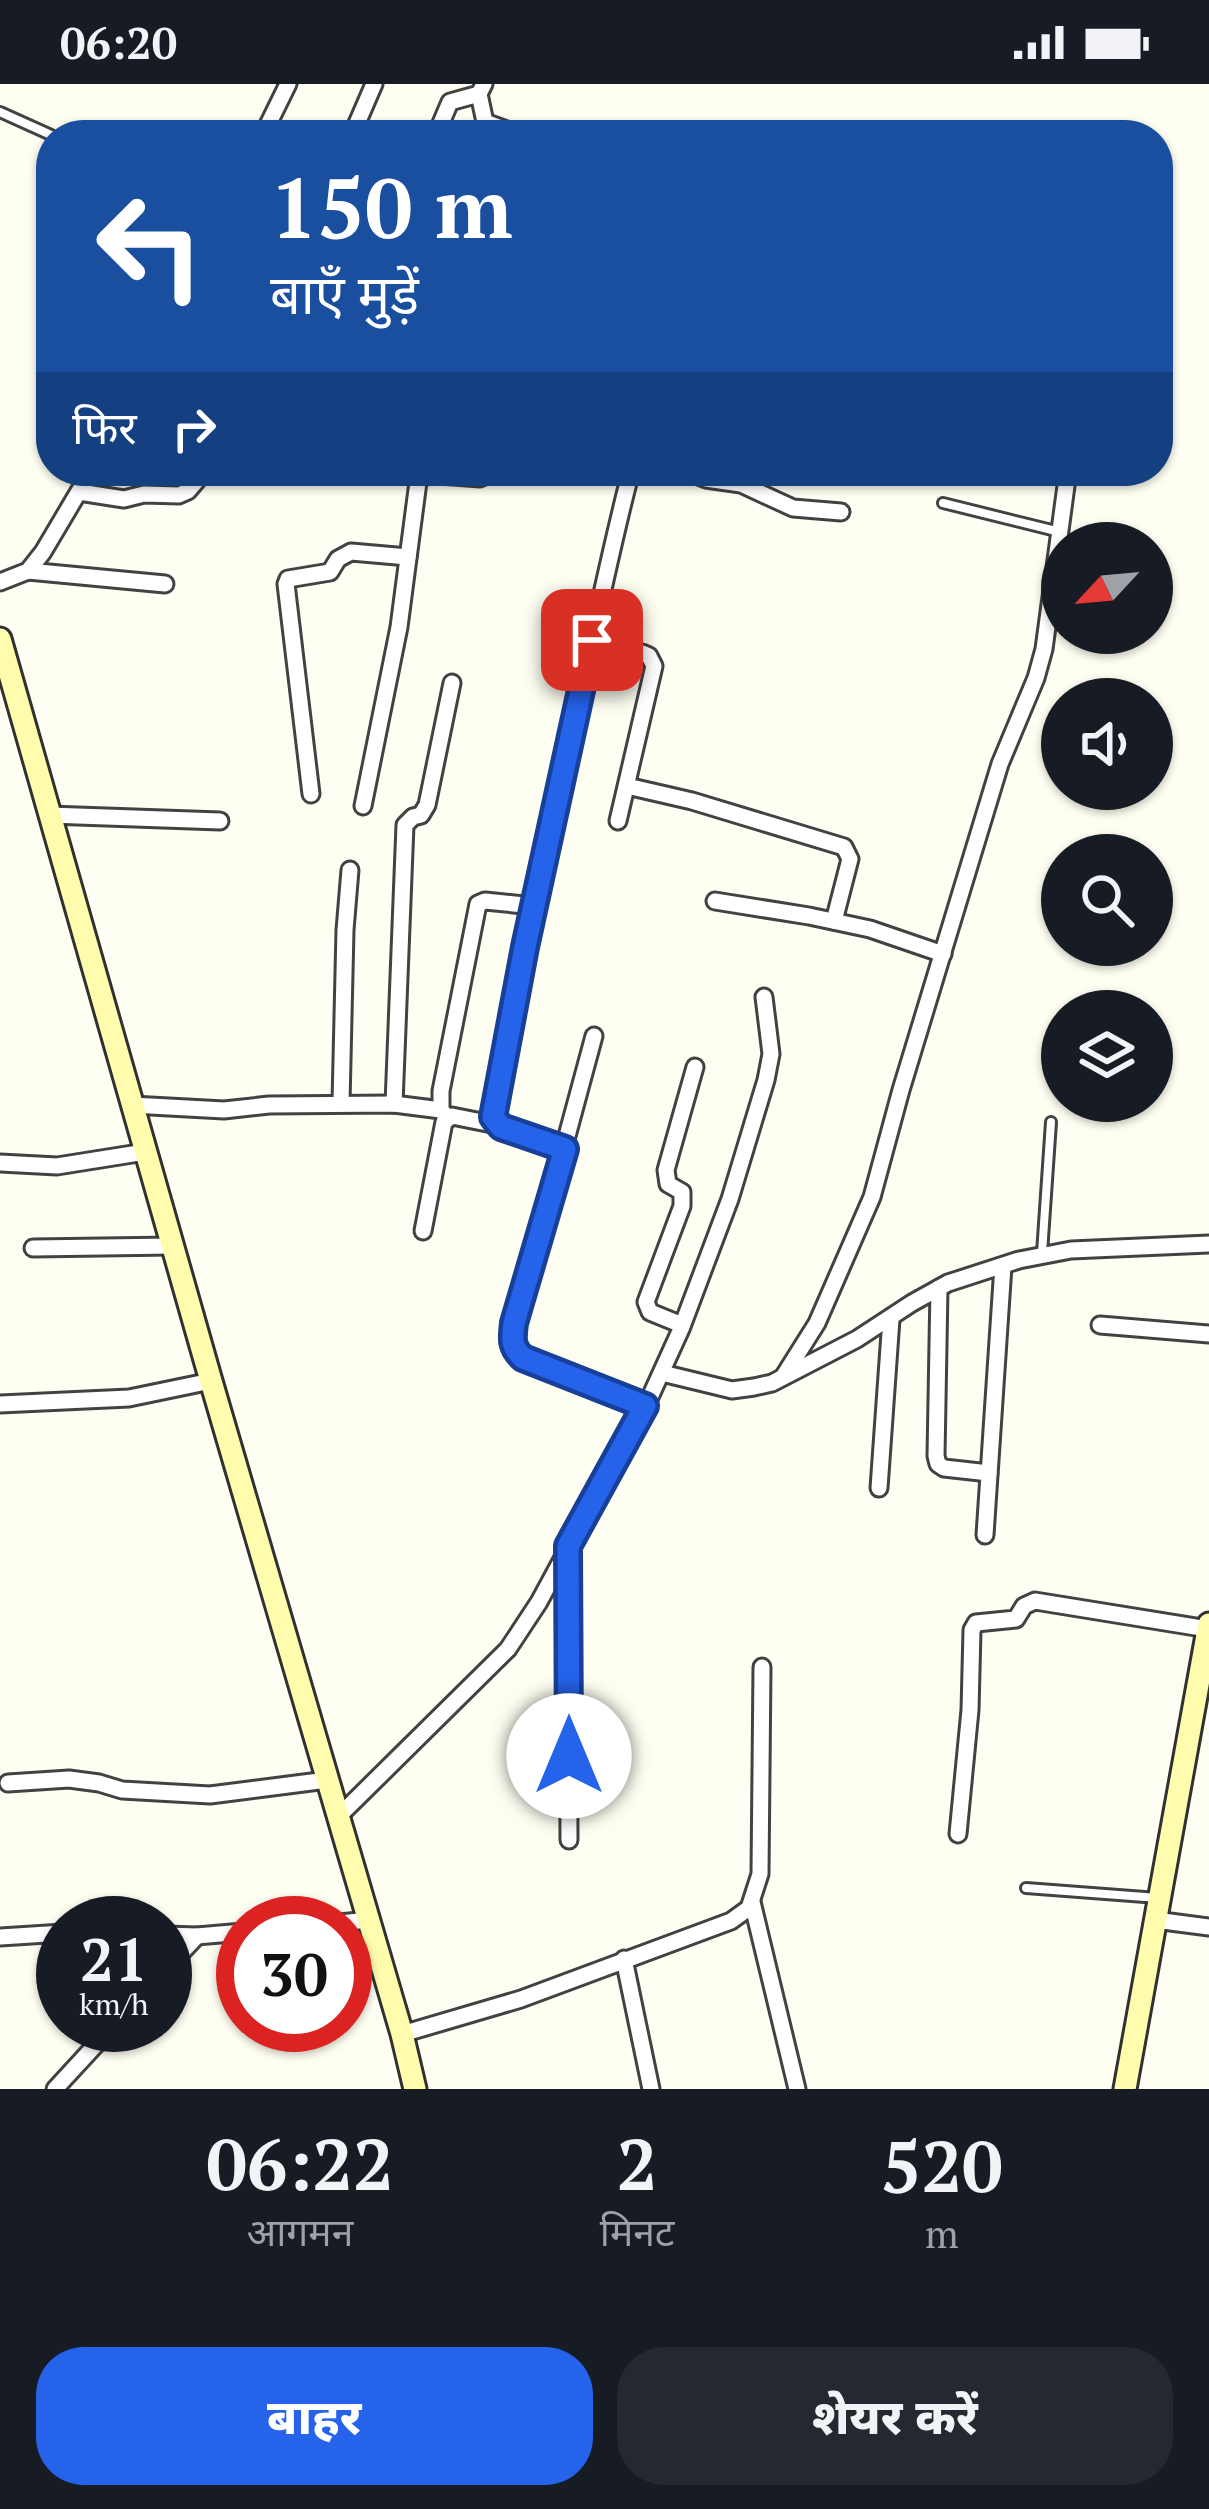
<!DOCTYPE html>
<html lang="hi">
<head>
<meta charset="utf-8">
<style>
	:root { --surface:#171b24; --page:#242831; --text:#f1f3f6; --muted:#9ea1a6; --accent:#2563eb }
	body { margin:0; font-family:"PT Serif","Noto Sans Devanagari",serif; background:var(--page); color:var(--text); height:100vh; display:flex; flex-direction:column; font-size:45px; white-space:nowrap }
	* { box-sizing:border-box; margin:0 }
	p { font-size:39px; color:var(--muted) }
	.icon { flex:none; width:66px; height:66px; fill:none; stroke:currentColor; stroke-width:2; stroke-linecap:round; stroke-linejoin:round }
	.map { position:relative; height:2005px; overflow:hidden }
	.details { display:flex; flex-direction:column; background:var(--surface); flex:1 }
	.details>* { flex:none }
	.hud { position:absolute; left:36px; top:36px; width:1137px; height:366px; border-radius:48px; box-shadow:0 3px 9px #0004; background:#1a4fa0; color:#fff; overflow:hidden }
	.needle { width:78px; rotate:244deg }
	.buttons { position:absolute; left:1041px; top:438px; display:grid; gap:24px }
	.buttons a { display:grid; place-items:center; width:132px; height:132px; border-radius:50%; background:var(--surface); box-shadow:0 3px 9px #0004; font-size:60px }
	.speed { position:absolute; left:36px; top:1812px; display:flex; gap:24px; font-size:60px; font-weight:700; text-align:center }
	.speed>* { display:grid; place-content:center; width:156px; height:156px; border-radius:50%; background:var(--surface); box-shadow:0 3px 9px #0004; line-height:1 }
	.speed small { font-size:30px; font-weight:400 }
	.speed .limit { border:18px solid #d22; background:#fff; color:#111 }
	.pin { position:absolute; display:grid; place-items:center; width:102px; height:102px; color:#fff; margin:-51px; border-radius:24px; box-shadow:0 6px 18px #0006 }
	.me { position:absolute; width:132px; margin:-66px; rotate:0deg; stroke-linejoin:round; filter:drop-shadow(0 0 9px #0008) }
	.turn { display:flex; align-items:center; gap:42px; height:252px; padding:0 36px; font-size:54px }
	.turn .icon { width:156px; height:156px; stroke-width:2.5 }
	.turn b { display:block; font-size:84px; line-height:102px }
	.then { display:flex; align-items:center; height:114px; padding:0 36px; background:#0003; gap:24px; font-size:45px }
	.eta { display:flex; justify-content:space-evenly; align-items:center; height:204px; text-align:center }
	.eta b { font-size:72px; font-weight:800; line-height:84px }
	.cta { display:flex; gap:24px; margin-top:auto; padding:24px 36px }
	.cta a { flex:1; height:138px; border-radius:48px; background:var(--accent); color:#fff; font-size:48px; font-weight:800; line-height:138px; text-align:center }
	.cta a+a { background:var(--page); color:var(--text) }
	.status { display:flex; justify-content:space-between; align-items:center; height:84px; padding:0 60px; background:var(--surface); direction:ltr }
	.status svg { height:33px; fill:currentColor }
	.map>svg:first-child { display:block }
	.lines { fill:none; stroke-linecap:round; stroke-linejoin:round }
	.service-casing { stroke:#424242; stroke-width:14 }
	.minor-casing { stroke:#424242; stroke-width:21 }
	.secondary-casing { stroke:#313131; stroke-width:27 }
	.service { stroke:#fff; stroke-width:8 }
	.minor { stroke:#fff; stroke-width:15 }
	.secondary { stroke:#fffdad; stroke-width:21 }
	.route-casing { stroke:#184099; stroke-width:30 }
	.route { stroke:#2563eb; stroke-width:21 }
</style>
</head>
<body>
<div class="status"><b>06:20</b><svg viewBox="0 0 49 12"><path d="M0 12V9h3v3zM5 12V6h3v6zM10 12V3h3v9zM15 12V0h3v12zM26 1h20v11H26zM47 4h2v5h-2z"/></svg></div>
<div class="map">
<svg width="1209" height="2005" viewBox="0 0 1209 2005">
	<rect width="100%" height="100%" fill="#fffef2"/>
	<g class="lines">
		<g class="service-casing">
			<g id="service">
				<polyline points="0,28 51,51"/>
				<polyline points="943,419 1060,448"/>
				<polyline points="1042,1169 1051,1038"/>
				<polyline points="1026,1804 1158,1814"/>
			</g>
		</g>
		<g class="minor-casing">
			<g id="minor">
				<polyline points="479,10 485,38 520,51"/>
				<polyline points="263,51 288,0"/>
				<polyline points="352,51 374,0"/>
				<polyline points="436,51 450,18 479,10 484,0"/>
				<polyline points="685,387 706,395 741,400 793,424 841,428"/>
				<polyline points="79,408 124,415 144,410 179,411 188,407 205,387"/>
				<polyline points="28,487 165,500"/>
				<polyline points="0,498 28,487 43,468 91,387"/>
				<polyline points="592,555 642,569 649,572 654,582 618,737"/>
				<polyline points="627,702 692,717 844,763 850,775 834,837"/>
				<polyline points="311,710 286,500 288,495 330,488 338,475 351,468 408,473"/>
				<polyline points="363,722 399,543 418,398 426,390 480,394 496,387"/>
				<polyline points="49,731 220,737"/>
				<polyline points="715,817 809,832 870,845 943,870"/>
				<polyline points="594,952 512,1256 515,1267 523,1274 645,1321"/>
				<polyline points="341,1019 345,846 350,786"/>
				<polyline points="394,1020 405,741 413,733 421,731 427,721 452,599"/>
				<polyline points="132,1021 224,1026 269,1021 394,1020 441,1026"/>
				<polyline points="448,1034 441,1026 441,1007 478,820 485,817 534,822"/>
				<path d="M565,1065L501,1044L493,1033C509,921 537,811 561,700C584,596 604,491 631,387"/>
				<polyline points="0,1079 57,1082 145,1068"/>
				<polyline points="423,1147 444,1038 452,1032 497,1041"/>
				<polyline points="33,1164 172,1162"/>
				<polyline points="939,1204 936,1372 938,1380 944,1384 989,1389"/>
				<polyline points="682,1241 650,1228 646,1218 682,1122 682,1108 668,1100 666,1086 695,983"/>
				<polyline points="1100,1241 1209,1250"/>
				<polyline points="662,1289 732,1306 754,1303 772,1299 857,1255 912,1219 948,1199 1019,1176 1071,1166 1209,1160"/>
				<polyline points="783,1293 817,1239 872,1113 901,1006 1000,680 1036,594 1044,565 1068,387"/>
				<polyline points="0,1320 129,1314 211,1297"/>
				<polyline points="879,1404 891,1235"/>
				<polyline points="985,1451 1003,1182"/>
				<polyline points="568,1465 569,1756"/>
				<polyline points="8,1699 69,1695 99,1699 122,1706 210,1711 327,1696"/>
				<polyline points="338,1733 508,1565 539,1518 651,1311 681,1245 730,1115 766,996 771,970 764,913"/>
				<polyline points="958,1750 970,1626 972,1546 976,1539 1016,1535 1024,1522 1035,1517 1208,1545"/>
				<polyline points="752,1818 797,2005"/>
				<polyline points="1155,1836 1209,1843"/>
				<polyline points="340,1839 368,1836"/>
				<polyline points="165,1851 197,1852 243,1848"/>
				<polyline points="0,1853 63,1849"/>
				<polyline points="624,1875 651,2005"/>
				<polyline points="165,1886 197,1852"/>
				<polyline points="402,1950 521,1915 731,1837 749,1824 760,1790 762,1583"/>
				<polyline points="55,2005 114,1941"/>
			</g>
		</g>
		<g class="secondary-casing">
			<g id="secondary">
				<polyline points="0,555 211,1297 402,1950 415,2005"/>
				<polyline points="1125,2005 1209,1540"/>
			</g>
		</g>
		<use href="#service" class="service"/>
		<use href="#minor" class="minor"/>
		<use href="#secondary" class="secondary"/>
	</g>
	<g class="lines">
		<g class="route-casing">
			<path id="route" d="M569,1672L568,1462L645,1322L523,1274C511,1263 512,1255 514,1239L565,1065L501,1043L493,1033L525,863L592,556"/>
		</g>
		<use href="#route" class="route"/>
	</g>
</svg>
<div class="buttons">
<a><svg class="needle" viewBox="-14 -14 28 28"><path d="M0-13l5 13h-10z" fill="#e53935"/><path d="M0 13l5-13h-10z" fill="#9ea1a6"/></svg></a>
<a><svg class="icon" aria-label="sound" viewBox="0 0 24 24"><path d="M4 9h4l5-4v14l-5-4H4zM17 9q2 3 0 6"/></svg></a>
<a><svg class="icon" aria-label="search" viewBox="0 0 24 24"><circle cx="10" cy="10" r="6"/><path d="M15 15l6 6"/></svg></a>
<a><svg class="icon" aria-label="layers" viewBox="0 0 24 24"><path d="M12 4l9 5-9 5-9-5zM3 14l9 5 9-5"/></svg></a>
</div>
<div class="speed"><div>21<small>km/h</small></div><div class="limit">30</div></div>
<div class="pin" style="left:592px;top:556px;background:#d93025"><svg class="icon" aria-label="arrive" viewBox="0 0 24 24"><path d="M6 21V4h12l-3 4 3 4H6"/></svg></div>
<svg class="me" style="left:569px;top:1672px" viewBox="-20 -20 40 40"><circle r="19" fill="#fff"/><path d="M0-13L10 11 0 6-10 11z" fill="#2563eb"/></svg>
<div class="hud">
<div class="turn"><svg class="icon" aria-label="left" viewBox="0 0 24 24"><path d="M17 20v-9H6M10 6l-5 5 5 5"/></svg><div><b>150 m</b>बाएँ मुड़ें</div></div>
<div class="then">फिर<svg class="icon" aria-label="right" viewBox="0 0 24 24"><path d="M7 20v-9h11M14 6l5 5-5 5"/></svg></div>
</div>
</div>
<section class="details">
<div class="eta">
<div><b>06:22</b><p>आगमन</p></div>
<div><b>2</b><p>मिनट</p></div>
<div><b>520</b><p>m</p></div>
</div>
<div class="cta"><a>बाहर</a><a>शेयर करें</a></div>
</section>
</body>
</html>
